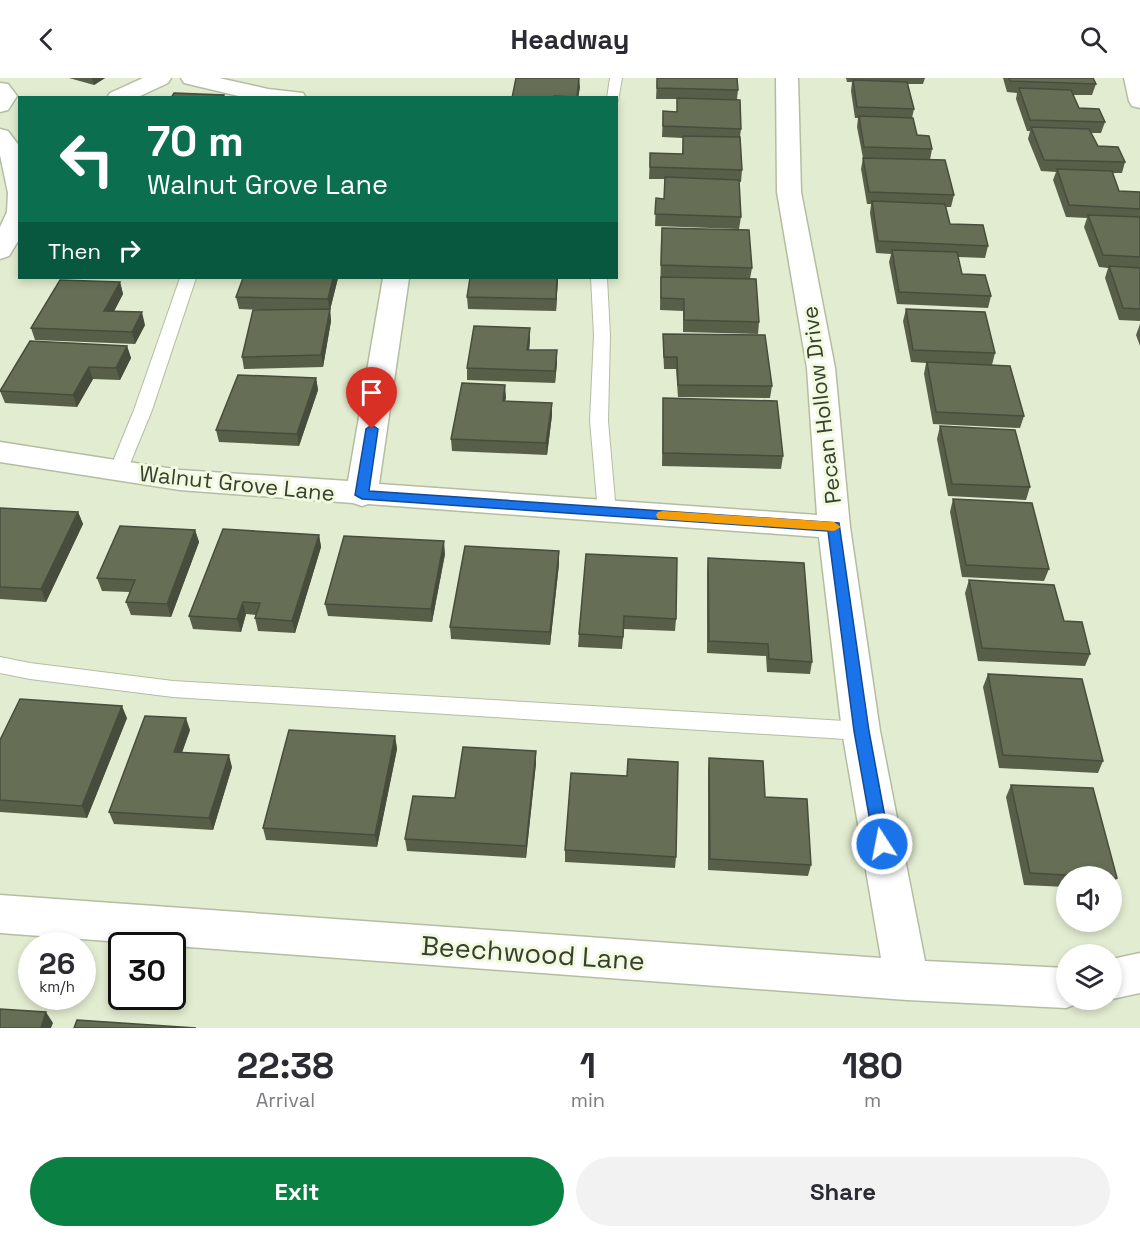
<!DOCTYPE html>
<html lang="en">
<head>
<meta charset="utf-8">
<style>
	:root { --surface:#fff; --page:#f2f2f3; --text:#2b2b33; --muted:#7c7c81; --accent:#0b8043 }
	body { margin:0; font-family:"Space Grotesk",sans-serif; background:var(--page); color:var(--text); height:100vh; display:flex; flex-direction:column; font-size:22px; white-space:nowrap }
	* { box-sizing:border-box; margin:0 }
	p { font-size:20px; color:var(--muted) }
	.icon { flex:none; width:33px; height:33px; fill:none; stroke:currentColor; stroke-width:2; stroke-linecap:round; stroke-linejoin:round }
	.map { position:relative; height:950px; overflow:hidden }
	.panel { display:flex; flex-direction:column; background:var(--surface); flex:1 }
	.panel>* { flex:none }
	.top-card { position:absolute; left:18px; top:18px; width:600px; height:183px; border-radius:0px; box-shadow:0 3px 9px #0003; background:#0b6e4f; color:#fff; overflow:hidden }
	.fabs { position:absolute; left:1056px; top:788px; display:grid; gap:12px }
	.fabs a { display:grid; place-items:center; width:66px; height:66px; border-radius:50%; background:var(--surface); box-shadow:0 3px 9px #0003; font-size:30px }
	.speed { position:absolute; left:18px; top:854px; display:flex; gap:12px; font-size:30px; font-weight:700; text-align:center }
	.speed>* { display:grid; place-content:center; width:78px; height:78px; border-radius:50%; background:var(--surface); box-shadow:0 3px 9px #0003; line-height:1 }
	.speed small { font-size:15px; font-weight:400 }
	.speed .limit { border:3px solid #111; border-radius:9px; background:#fff; color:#111 }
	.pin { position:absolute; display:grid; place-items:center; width:51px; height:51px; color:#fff; margin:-62px -26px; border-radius:50% 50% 50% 0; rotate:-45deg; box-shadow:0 0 6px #0007 }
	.pin .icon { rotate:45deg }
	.me { position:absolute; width:66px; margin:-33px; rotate:349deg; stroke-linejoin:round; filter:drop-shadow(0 0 4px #0008) }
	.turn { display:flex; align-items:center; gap:21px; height:126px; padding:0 30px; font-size:27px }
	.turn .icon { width:78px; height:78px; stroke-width:2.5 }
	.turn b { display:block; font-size:42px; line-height:51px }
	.then { display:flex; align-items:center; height:57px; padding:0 30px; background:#0003; gap:12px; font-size:22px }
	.eta { display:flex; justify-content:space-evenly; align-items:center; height:102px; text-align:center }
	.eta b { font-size:36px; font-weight:700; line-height:42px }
	.button { display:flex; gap:12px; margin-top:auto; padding:12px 30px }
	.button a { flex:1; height:69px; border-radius:36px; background:var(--accent); color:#fff; font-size:24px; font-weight:700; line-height:69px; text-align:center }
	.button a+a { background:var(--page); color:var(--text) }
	header { display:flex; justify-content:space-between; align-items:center; height:78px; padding:0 30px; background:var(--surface); font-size:27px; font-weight:700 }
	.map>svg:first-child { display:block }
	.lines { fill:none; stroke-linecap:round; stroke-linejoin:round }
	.lane-casing { stroke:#b4bda2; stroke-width:2 }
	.street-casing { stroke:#b4bda2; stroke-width:3 }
	.lane { fill:#fff; fill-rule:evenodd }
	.street { fill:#fff; fill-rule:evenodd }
	.wall { fill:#585f49 }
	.shaded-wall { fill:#474d3c }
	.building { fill:#666e55; stroke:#474d3c; stroke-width:1.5 }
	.route { fill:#1a73e8; stroke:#114b97; stroke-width:1.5 }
	.slow { fill:#f59e0b }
	.labels { text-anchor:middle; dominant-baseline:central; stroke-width:6; stroke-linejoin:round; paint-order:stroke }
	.street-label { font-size:22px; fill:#393d32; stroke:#f0fadd }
	.near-street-label { font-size:27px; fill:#393d32; stroke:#f0fadd }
</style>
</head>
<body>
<header><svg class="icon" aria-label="back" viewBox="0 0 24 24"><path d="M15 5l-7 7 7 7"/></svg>Headway<svg class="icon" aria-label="search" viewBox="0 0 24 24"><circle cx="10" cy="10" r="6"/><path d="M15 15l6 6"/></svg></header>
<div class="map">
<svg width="1140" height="950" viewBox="0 0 1140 950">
	<rect width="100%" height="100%" fill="#e2ecd0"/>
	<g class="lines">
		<g class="lane-casing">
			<g id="lane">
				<polygon points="610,0 622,0 618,23 616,20 607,20"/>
				<polygon points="180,200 196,200 152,332 127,393 124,397 112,397 109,393 134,332"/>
				<polygon points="591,200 607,200 610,257 608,343 616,434 614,439 607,440 600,439 598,434 590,343 594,257"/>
				<polygon points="0,579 30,585 173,603 861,644 869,647 872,653 869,659 861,662 173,619 30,601 0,595"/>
			</g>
		</g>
		<g class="street-casing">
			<g id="street">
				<polygon points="143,0 171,0 168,5 136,20 107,20 110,15"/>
				<polygon points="181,0 219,0 268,11 303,15 306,20 247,20 184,5"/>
				<polygon points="776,0 798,0 801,114 835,290 850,449 880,653 925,883 1066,890 1066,921 1083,921 1081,924 1066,930 907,922 0,855 0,817 881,880 842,653 819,459 368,426 362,428 353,425 180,412 0,384 0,364 180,392 348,403 383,200 409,200 379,406 817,437 807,290 777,114"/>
				<polygon points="1124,0 1140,0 1140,30 1132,28 1129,23"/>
				<polygon points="0,5 8,6 17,18 8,32 0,34"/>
				<polygon points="0,51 8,53 20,69 20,160 9,178 0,181 0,149 7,134 8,115 0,77"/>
				<polygon points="1140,875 1140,915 1112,921 1111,921 1112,881"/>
			</g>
		</g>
		<use href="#lane" class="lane"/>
		<use href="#street" class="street"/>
	</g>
	<g class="wall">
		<polygon points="69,0 105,0 94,7"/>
		<polygon points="657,0 738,12 737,21 741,51 740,59 742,92 741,104 739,104 741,139 739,151 655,148 656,120 664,121 665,101 649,101 650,75 682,76 683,60 662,59 663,33 677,34 677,21 656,21"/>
		<polygon points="846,0 925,0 923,6 908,6 914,31 912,40 917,57 932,71 930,82 954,117 951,129 946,129 950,146 988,168 985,180 958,179 962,196 991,218 988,230 897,226 889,184 891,176 876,175 870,135 871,126 867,126 861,91 863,80 857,49 858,40 855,40 851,13 852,4 847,4"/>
		<polygon points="1003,0 1093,0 1096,6 1092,17 1073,17 1079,30 1105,44 1101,55 1091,55 1098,68 1125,84 1122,95 1112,95 1119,113 1140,114 1140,243 1119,242 1105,200 1108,190 1099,189 1084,149 1087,140 1066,139 1053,102 1056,94 1041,93 1028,61 1030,53 1027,53 1016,21 1017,15 1007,14"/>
		<polygon points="580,9 578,20 512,20"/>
		<polygon points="661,161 752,190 750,201 759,244 758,256 683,254 683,233 660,232"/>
		<polygon points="114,200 155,200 155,201"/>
		<polygon points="338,200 330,232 331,243 323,289 244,291 242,279 264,232 239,231 236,219"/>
		<polygon points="470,200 558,200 556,233 468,231 467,219"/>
		<polygon points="120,204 123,216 114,233 145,247 135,266 35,262 31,250"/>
		<polygon points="906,231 995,275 992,287 1024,338 1020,350 933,346 924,296 926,285 911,284 903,243"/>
		<polygon points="1140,246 1140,268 1136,257"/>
		<polygon points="663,256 772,308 770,320 678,319 676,291 664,291 663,268"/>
		<polygon points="530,262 529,272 557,285 555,305 467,302 467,290"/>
		<polygon points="127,268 131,280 120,302 93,301 77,329 5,325 0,313"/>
		<polygon points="316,300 318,312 299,368 219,364 216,352"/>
		<polygon points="506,319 505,323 552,337 547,377 452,373 451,361"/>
		<polygon points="663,320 783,378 781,391 662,388"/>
		<polygon points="940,348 1030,409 1026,422 948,418 937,361"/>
		<polygon points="953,421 1049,491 1044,503 962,499 950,434"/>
		<polygon points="0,430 78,434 83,446 46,524 0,521"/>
		<polygon points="195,452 199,464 171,539 131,537 126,524 130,514 102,513 97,500"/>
		<polygon points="319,457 321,469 295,555 258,553 255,540 256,537 246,536 241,554 193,551 189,538"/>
		<polygon points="559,473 559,486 550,567 451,561 450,549"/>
		<polygon points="445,476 432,544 328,538 325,526"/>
		<polygon points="586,476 676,541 675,553 624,551 622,571 578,569 579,556"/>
		<polygon points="708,480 812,584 810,596 767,594 766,578 707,575 707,493"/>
		<polygon points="969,502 1064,543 1090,576 1085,588 978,583 965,515"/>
		<polygon points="988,596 1103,683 1098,695 999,690 983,609"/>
		<polygon points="127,640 87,740 0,734 0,662"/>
		<polygon points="190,652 182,674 232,689 213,752 114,746 109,734"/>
		<polygon points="395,658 397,671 377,769 266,762 263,750"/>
		<polygon points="536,673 536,685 526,780 407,773 405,761 455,720"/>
		<polygon points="709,680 765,719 811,787 808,798 708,792 708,692"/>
		<polygon points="627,698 676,779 675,790 565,784 565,772"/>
		<polygon points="1011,707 1117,800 1112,810 1112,798 1066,798 1066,809 1024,807 1006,719"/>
	</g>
	<g class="shaded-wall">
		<polygon points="92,0 105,0 94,7"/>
		<polygon points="579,0 580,9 578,20 577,20"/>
		<polygon points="333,200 338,200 330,232 331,243 323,289 321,277 329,232 328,221"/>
		<polygon points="557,200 558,200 556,233 556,221"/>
		<polygon points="120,204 123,216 108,245 104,233"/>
		<polygon points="142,234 145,247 135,266 132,254"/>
		<polygon points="530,250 530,262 528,284 527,272"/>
		<polygon points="127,268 131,280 120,302 116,290"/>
		<polygon points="557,272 557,285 555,305 555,293"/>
		<polygon points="89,289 93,301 77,329 73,317"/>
		<polygon points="316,300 318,312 299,368 297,356"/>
		<polygon points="505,307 506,319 503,335 503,323"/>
		<polygon points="552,325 552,337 547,377 546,365"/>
		<polygon points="78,434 83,446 46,524 41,511"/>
		<polygon points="195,452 199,464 171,539 167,526"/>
		<polygon points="319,457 321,469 295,555 292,543"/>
		<polygon points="444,463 445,476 432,544 431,531"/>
		<polygon points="559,473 559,486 550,567 550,554"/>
		<polygon points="243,524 246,536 241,554 237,541"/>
		<polygon points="122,628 127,640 87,740 82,728"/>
		<polygon points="186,640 190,652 178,686 174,674"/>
		<polygon points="395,658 397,671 377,769 375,757"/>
		<polygon points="536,673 536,685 526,780 526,768"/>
		<polygon points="229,677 232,689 213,752 209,740"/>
		<polygon points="46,934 53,945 51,950 41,950"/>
	</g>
	<g class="building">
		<polygon points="516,0 579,0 577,19 554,18 554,20 512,20"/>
		<polygon points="657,0 737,0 738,12 657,10"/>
		<polygon points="1009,0 1093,0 1096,6 1010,3"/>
		<polygon points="853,2 907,4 914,31 857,29"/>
		<polygon points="1019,10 1071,12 1079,30 1099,31 1105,44 1030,42"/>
		<polygon points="174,15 224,17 223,20 171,20"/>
		<polygon points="677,20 740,22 741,51 663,48 663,33 677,34"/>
		<polygon points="859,38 913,40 917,57 929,58 932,71 864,69"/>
		<polygon points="1031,49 1089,51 1098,68 1118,69 1125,84 1044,82"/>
		<polygon points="683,58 740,59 742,92 650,89 650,75 683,76"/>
		<polygon points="863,80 945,82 954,117 869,114"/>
		<polygon points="1057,91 1112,93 1119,113 1140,114 1140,131 1069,127"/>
		<polygon points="665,99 739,102 741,139 655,136 656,120 664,121"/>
		<polygon points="872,123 945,126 950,146 983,147 988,168 878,163"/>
		<polygon points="1088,137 1140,139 1140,179 1103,177"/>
		<polygon points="662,150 749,152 752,190 661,187"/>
		<polygon points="892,172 957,174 962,196 985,197 991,218 899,214"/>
		<polygon points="1109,188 1140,190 1140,231 1123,230"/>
		<polygon points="661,199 756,201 759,244 684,242 684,221 661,220"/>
		<polygon points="243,200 333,200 328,221 236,219"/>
		<polygon points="470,200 557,200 556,221 467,219"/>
		<polygon points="60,202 120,204 104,233 142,234 132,254 31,250"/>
		<polygon points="330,231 321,277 242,279 253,232"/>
		<polygon points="906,231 985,234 995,275 913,272"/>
		<polygon points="474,248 530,250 527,272 557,272 555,293 467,290"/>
		<polygon points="663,256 765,257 772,308 678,307 677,279 664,279"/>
		<polygon points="30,263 127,268 116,290 89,289 73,317 0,313"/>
		<polygon points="927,284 1010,288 1024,338 936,334"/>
		<polygon points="238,297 316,300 297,356 216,352"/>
		<polygon points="462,305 505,307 503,323 552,325 546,365 451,361"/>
		<polygon points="663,320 777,323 783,378 663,375"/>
		<polygon points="940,348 1015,352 1030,409 952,406"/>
		<polygon points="953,421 1032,425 1049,491 966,487"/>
		<polygon points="0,430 78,434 41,511 0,509"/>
		<polygon points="120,448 195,452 167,526 126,524 135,502 97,500"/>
		<polygon points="223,451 319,457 292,543 255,540 260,525 243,524 237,541 189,538"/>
		<polygon points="344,458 444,463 431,531 325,526"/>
		<polygon points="465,468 559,473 550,554 450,549"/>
		<polygon points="586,476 677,480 676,541 624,538 623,559 579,556"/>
		<polygon points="708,480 804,485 812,584 769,581 768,566 709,563"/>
		<polygon points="969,502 1054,507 1064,543 1082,544 1090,576 982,570"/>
		<polygon points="988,596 1082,601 1103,683 1003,677"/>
		<polygon points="20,621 122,628 82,728 0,722 0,662"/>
		<polygon points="145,638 186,640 174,674 229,677 209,740 109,734"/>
		<polygon points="289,652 395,658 375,757 263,750"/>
		<polygon points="463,669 536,673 526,768 405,761 413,718 455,720"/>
		<polygon points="709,680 763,683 765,719 807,721 811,787 710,781"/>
		<polygon points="628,681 678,684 676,779 565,772 571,695 627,698"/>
		<polygon points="1011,707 1093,710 1117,800 1112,800 1112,798 1083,798 1030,795"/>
		<polygon points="0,931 46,934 41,950 0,950"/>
		<polygon points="77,942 196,950 74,950"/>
	</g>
	<polygon class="route" points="372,347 378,351 369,413 839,445 869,653 890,766 888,771 882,773 876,771 874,766 854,653 828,453 362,421 355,417 366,351"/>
	<polygon class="slow" points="663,433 834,444 841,449 834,453 658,441 656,437 658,434"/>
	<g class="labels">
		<g class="street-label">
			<text transform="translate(821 327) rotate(-97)">Pecan Hollow Drive</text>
			<text transform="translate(237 405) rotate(6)">Walnut Grove Lane</text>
		</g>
		<g class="near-street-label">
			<text transform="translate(533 875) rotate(4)">Beechwood Lane</text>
		</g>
	</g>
</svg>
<div class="fabs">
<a><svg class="icon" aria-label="sound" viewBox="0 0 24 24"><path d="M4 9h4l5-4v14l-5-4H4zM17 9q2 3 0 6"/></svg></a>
<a><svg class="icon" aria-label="layers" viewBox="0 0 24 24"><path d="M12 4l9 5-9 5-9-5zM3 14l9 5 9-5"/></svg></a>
</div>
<div class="speed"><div>26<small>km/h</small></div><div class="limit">30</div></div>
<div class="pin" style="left:372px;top:351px;background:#d93025"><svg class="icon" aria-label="arrive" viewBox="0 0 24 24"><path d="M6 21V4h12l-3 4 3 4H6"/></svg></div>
<svg class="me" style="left:882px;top:766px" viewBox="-20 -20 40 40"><circle r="17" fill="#1a73e8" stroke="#fff" stroke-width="3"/><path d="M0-11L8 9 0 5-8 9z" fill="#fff"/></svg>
<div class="top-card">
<div class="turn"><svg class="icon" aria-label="left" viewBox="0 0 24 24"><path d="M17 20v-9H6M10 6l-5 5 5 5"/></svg><div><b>70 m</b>Walnut Grove Lane</div></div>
<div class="then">Then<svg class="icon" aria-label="right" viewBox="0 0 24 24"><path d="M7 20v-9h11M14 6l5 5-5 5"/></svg></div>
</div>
</div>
<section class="panel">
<div class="eta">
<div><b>22:38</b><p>Arrival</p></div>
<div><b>1</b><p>min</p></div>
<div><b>180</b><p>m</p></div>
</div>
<div class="button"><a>Exit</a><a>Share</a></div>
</section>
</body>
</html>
